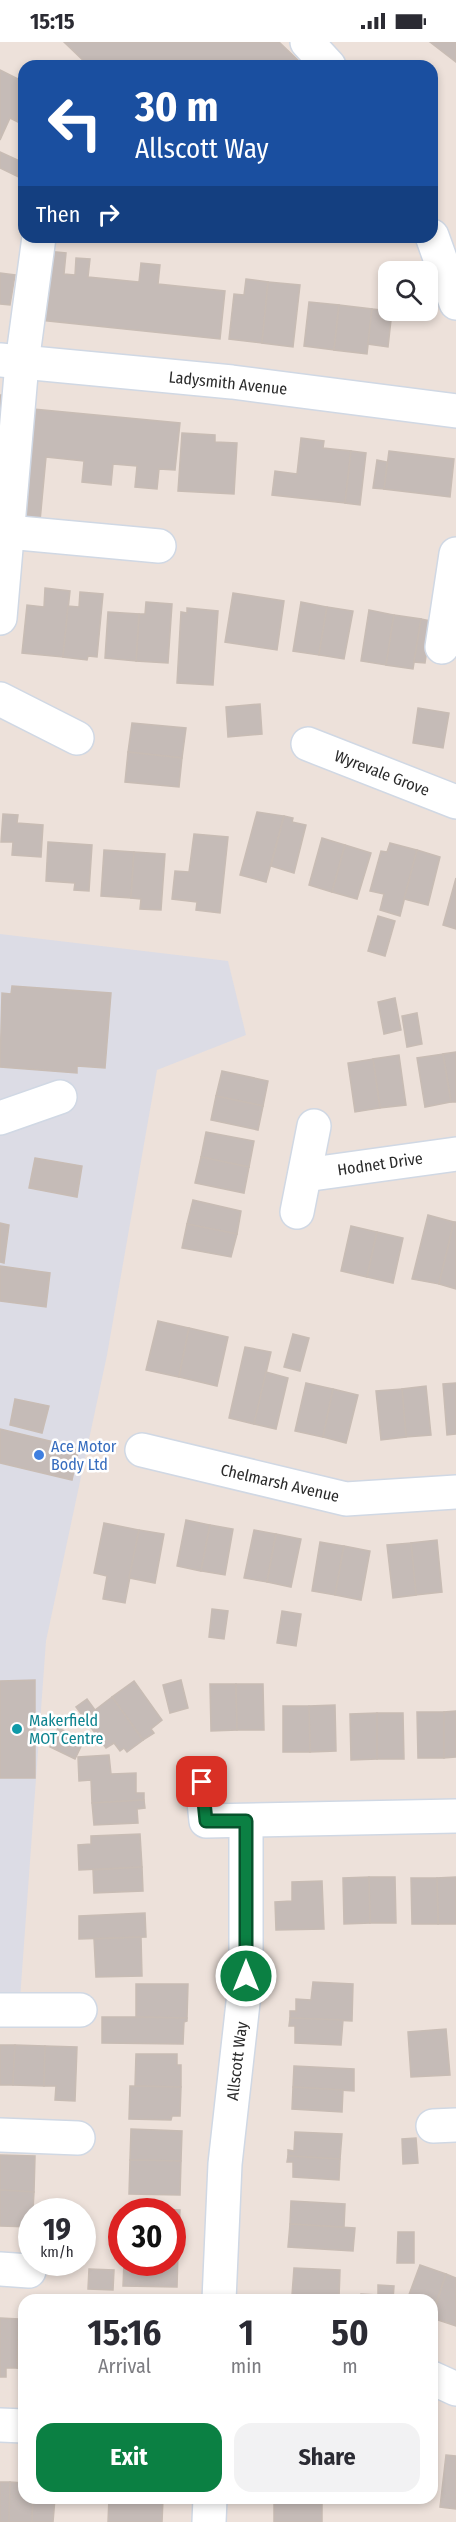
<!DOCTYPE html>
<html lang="en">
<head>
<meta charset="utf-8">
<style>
	:root { --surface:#fff; --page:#f2f2f3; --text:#2b2b33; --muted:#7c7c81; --accent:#0b8043 }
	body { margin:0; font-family:"Fira Sans Condensed",sans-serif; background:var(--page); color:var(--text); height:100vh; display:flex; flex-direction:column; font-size:22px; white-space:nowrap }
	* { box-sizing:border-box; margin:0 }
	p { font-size:20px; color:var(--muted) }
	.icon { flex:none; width:33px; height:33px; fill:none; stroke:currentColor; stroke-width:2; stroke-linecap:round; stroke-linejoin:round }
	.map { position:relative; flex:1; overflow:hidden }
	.panel { position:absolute; left:18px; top:2252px; width:420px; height:210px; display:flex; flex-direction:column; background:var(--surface); border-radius:18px; box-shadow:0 3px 9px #0003 }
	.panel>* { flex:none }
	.top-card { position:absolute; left:18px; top:18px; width:420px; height:183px; border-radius:18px; box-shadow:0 3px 9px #0003; background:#1a4fa0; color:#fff; overflow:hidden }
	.tools { position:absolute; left:378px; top:219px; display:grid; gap:12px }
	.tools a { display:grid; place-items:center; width:60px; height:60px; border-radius:12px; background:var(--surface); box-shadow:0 3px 9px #0003; font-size:30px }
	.speed { position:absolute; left:18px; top:2156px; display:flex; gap:12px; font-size:30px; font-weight:700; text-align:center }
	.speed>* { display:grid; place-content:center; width:78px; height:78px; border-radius:50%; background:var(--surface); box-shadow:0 3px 9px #0003; line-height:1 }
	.speed small { font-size:15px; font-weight:400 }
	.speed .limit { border:9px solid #d22; background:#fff; color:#111 }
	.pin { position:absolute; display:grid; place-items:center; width:51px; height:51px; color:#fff; margin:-26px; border-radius:12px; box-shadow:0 3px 9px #0006 }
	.me { position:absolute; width:66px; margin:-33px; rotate:0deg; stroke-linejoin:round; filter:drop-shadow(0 0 4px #0008) }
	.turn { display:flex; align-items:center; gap:21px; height:126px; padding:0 18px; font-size:27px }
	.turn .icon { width:78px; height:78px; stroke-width:2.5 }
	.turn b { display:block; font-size:42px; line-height:51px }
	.then { display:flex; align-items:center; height:57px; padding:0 18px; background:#0003; gap:12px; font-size:22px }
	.eta { display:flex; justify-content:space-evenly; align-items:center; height:102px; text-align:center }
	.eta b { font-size:36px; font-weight:700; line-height:42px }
	.action { display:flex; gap:12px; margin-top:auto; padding:12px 18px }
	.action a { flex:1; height:69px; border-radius:18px; background:var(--accent); color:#fff; font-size:24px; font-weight:700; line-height:69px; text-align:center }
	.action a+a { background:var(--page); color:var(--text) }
	.status { display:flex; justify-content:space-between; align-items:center; height:42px; padding:0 30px; background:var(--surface); direction:ltr }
	.status svg { height:16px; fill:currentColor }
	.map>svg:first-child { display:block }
	.industrial { fill:#dcdce5 }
	.building { fill:#c5bbb7; stroke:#c8bcb4; stroke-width:1.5 }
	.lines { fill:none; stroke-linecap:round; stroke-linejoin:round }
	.minor-casing { stroke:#d0d8e4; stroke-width:36 }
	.minor { stroke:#fff; stroke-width:33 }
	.route-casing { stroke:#07532c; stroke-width:15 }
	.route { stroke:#0b8043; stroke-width:10 }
	.shop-dot { fill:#3f7fe0; stroke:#fff; stroke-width:2 }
	.culture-dot { fill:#0f9aa8; stroke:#fff; stroke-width:2 }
	.labels { text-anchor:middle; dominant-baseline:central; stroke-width:5; stroke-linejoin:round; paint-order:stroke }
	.street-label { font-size:16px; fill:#2a2a2a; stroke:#fff }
	.shop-label { font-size:16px; fill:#366cbe; stroke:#fff; text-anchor:start }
	.culture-label { font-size:16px; fill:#0d838f; stroke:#fff; text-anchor:start }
</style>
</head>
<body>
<div class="status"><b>15:15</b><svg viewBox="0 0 49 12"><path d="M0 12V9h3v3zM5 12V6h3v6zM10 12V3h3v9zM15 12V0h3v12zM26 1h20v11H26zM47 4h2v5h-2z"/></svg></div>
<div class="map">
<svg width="456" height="2480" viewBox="0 0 456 2480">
	<rect width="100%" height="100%" fill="#ede1da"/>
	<polygon class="industrial" points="0,892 228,919 246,993 157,1028 107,1313 46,1599 20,1957 0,1957"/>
	<g class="building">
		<polygon points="64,0 279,0 304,24 89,24"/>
		<polygon points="430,0 456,0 456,20"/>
		<polygon points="0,28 24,40 24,83 10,76 0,98"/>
		<polygon points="0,110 24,121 23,137 0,126"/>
		<polygon points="46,209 66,211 64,232 75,233 76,216 90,217 88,235 139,240 141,221 160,223 158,242 225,249 220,297 39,278"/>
		<polygon points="0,231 15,233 10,263 0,262"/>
		<polygon points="246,237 268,240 262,301 229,297 234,252 244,253"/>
		<polygon points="268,240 300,243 293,305 262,301"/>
		<polygon points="309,260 339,263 334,308 304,304"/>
		<polygon points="339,263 372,267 367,312 334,308"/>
		<polygon points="372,267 392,269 388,305 368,302"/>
		<polygon points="0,353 4,353 2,380 0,380"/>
		<polygon points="33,367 180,381 175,428 159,427 157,447 135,445 137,424 113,422 111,443 82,440 84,419 46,415 40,479 22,477"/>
		<polygon points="182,391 215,393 215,400 237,401 234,452 178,449"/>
		<polygon points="301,396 324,399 323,406 351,409 345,461 272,453 275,429 297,432"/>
		<polygon points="351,409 366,411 360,463 345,461"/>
		<polygon points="389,409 454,417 450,455 384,447"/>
		<polygon points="377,418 387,420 384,447 373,446"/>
		<polygon points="45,546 70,549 63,615 22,611 27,563 44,565"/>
		<polygon points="80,550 103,552 97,615 88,614 87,618 63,615 68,564 79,565"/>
		<polygon points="233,551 284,559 277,608 225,600"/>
		<polygon points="146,560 172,562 168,621 136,619 139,572 145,572"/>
		<polygon points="301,560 327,565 319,613 293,609"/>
		<polygon points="327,565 353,569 344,617 319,613"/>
		<polygon points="187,566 218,569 213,643 177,641 181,570 187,571"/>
		<polygon points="369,568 394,573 386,623 361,619"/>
		<polygon points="108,570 139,572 136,619 105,616"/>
		<polygon points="394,573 421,577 413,627 386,623"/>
		<polygon points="421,577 431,579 425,621 414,620"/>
		<polygon points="260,662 262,692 228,695 226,665"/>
		<polygon points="418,666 449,671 443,706 413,701"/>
		<polygon points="132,681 186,686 182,716 128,710"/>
		<polygon points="128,710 182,716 179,745 125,740"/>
		<polygon points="257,770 284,774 266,840 240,833"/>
		<polygon points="3,772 18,773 17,781 43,783 41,815 12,813 13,800 1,800"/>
		<polygon points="284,774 293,776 292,780 306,783 294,831 271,824"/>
		<polygon points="194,792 228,795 220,871 196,868 197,860 172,857 175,829 189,830"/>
		<polygon points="322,796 345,803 332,850 309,843"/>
		<polygon points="48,800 92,803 89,849 74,848 75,841 46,839"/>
		<polygon points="390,801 417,808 400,874 380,868 384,852 370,849 381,809 387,810"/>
		<polygon points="345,803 371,811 357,857 332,850"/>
		<polygon points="104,808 134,810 131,856 101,854"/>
		<polygon points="417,808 440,815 428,863 404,857"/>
		<polygon points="134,810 165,812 161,868 140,867 141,857 131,856"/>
		<polygon points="456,836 456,887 443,883"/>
		<polygon points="378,874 395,879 385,914 368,909"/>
		<polygon points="12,944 111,951 105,1026 77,1024 77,1031 0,1025 2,951 11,952"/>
		<polygon points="395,956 401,988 384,992 378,960"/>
		<polygon points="417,971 422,1002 407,1005 402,974"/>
		<polygon points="456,1010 456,1060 451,1060 443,1012"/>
		<polygon points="443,1012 451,1060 425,1065 417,1016"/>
		<polygon points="399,1013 406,1063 380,1066 373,1017"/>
		<polygon points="373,1017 380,1066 355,1070 348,1021"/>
		<polygon points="222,1029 268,1039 263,1064 216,1054"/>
		<polygon points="216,1054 263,1064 258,1088 211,1078"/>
		<polygon points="206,1090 254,1099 249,1125 201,1115"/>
		<polygon points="201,1115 249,1125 244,1151 195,1141"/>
		<polygon points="35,1116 82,1124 77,1155 29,1146"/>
		<polygon points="193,1158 241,1169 237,1192 187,1182"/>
		<polygon points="428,1173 454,1180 439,1242 412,1237"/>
		<polygon points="454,1180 456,1180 456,1247 439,1242"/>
		<polygon points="0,1181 9,1183 4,1221 0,1220"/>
		<polygon points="187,1182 237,1192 231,1215 182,1206"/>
		<polygon points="351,1184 377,1190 367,1235 341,1229"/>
		<polygon points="377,1190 403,1196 393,1241 367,1235"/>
		<polygon points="0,1224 50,1231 46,1265 0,1259"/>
		<polygon points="158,1279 189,1286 179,1335 146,1328"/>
		<polygon points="189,1286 228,1295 217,1344 179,1335"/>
		<polygon points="293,1292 309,1296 300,1329 284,1325"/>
		<polygon points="245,1305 271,1310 254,1382 229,1376"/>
		<polygon points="266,1330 288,1336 276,1387 254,1382"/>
		<polygon points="306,1341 333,1347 323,1395 295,1389"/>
		<polygon points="456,1341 456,1392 447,1393 443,1342"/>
		<polygon points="426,1344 431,1393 406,1395 402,1347"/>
		<polygon points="333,1347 358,1353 346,1401 323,1395"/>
		<polygon points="402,1347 406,1395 381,1398 376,1349"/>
		<polygon points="15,1357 49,1364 42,1391 10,1383"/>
		<polygon points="0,1387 79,1406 72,1438 0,1421"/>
		<polygon points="186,1478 210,1483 201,1529 177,1524"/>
		<polygon points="104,1481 139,1488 125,1561 103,1557 107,1534 94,1531"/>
		<polygon points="210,1483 233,1487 225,1533 201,1529"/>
		<polygon points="139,1488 164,1492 155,1541 129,1536"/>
		<polygon points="254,1488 276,1492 267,1540 244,1536"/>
		<polygon points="276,1492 301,1497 291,1545 267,1540"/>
		<polygon points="437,1498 442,1550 416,1553 411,1501"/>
		<polygon points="320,1500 344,1504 335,1553 312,1549"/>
		<polygon points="411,1501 416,1553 393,1556 387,1503"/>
		<polygon points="344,1504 370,1509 361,1558 335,1553"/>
		<polygon points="212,1567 228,1569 224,1597 209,1595"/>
		<polygon points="282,1569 301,1572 296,1604 277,1601"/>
		<polygon points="35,1638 35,1736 0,1736 0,1639"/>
		<polygon points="181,1638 188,1666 170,1671 163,1643"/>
		<polygon points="134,1639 162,1678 151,1687 154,1691 143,1698 112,1655"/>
		<polygon points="210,1642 236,1642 237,1688 211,1689"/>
		<polygon points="236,1642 263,1642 264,1688 237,1688"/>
		<polygon points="112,1655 143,1698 127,1710 124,1706 120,1709 114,1701 106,1706 76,1665 87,1657 95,1668"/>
		<polygon points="335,1663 336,1709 310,1710 309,1664"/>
		<polygon points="283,1664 309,1664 310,1710 283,1710"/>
		<polygon points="456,1669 456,1715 444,1716 444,1670"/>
		<polygon points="417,1670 444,1670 444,1716 418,1716"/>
		<polygon points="377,1671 403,1671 404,1717 377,1717"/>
		<polygon points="377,1671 377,1717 351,1718 350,1672"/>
		<polygon points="58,1686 84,1698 75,1717 50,1705"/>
		<polygon points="109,1713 111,1732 136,1731 136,1751 144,1751 144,1758 92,1761 91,1738 79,1739 78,1715"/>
		<polygon points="144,1758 145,1766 137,1767 138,1781 94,1783 92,1761"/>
		<polygon points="140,1792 142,1825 79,1828 78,1803 91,1802 91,1794"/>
		<polygon points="142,1825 143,1849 94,1851 93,1828"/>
		<polygon points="369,1835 395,1835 396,1881 370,1881"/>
		<polygon points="369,1835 370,1881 344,1882 343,1836"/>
		<polygon points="456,1835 456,1882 438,1882 437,1836"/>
		<polygon points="411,1836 437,1836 438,1882 412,1882"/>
		<polygon points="322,1839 324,1887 276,1888 275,1860 292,1859 292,1840"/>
		<polygon points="145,1871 146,1895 79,1897 79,1874"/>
		<polygon points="141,1895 142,1934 96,1935 94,1897"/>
		<polygon points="313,1940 353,1942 352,1979 290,1976 290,1969 296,1969 296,1957 311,1958"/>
		<polygon points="136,1942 188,1942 187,1976 136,1975"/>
		<polygon points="102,1975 136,1975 187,1976 187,1979 184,1980 183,2002 102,2001"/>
		<polygon points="290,1976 343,1978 341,2003 295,2001 295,1984 289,1984"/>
		<polygon points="446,1987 450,2033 411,2035 408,1990"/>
		<polygon points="0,2003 15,2003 13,2043 0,2043"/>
		<polygon points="15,2003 45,2004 44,2044 13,2043"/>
		<polygon points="45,2004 77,2005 75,2059 55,2058 56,2044 44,2044"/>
		<polygon points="136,2012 177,2012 177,2023 181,2023 181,2045 135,2044"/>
		<polygon points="294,2024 354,2027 354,2049 293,2045"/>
		<polygon points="130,2044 181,2045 180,2074 172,2074 171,2078 129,2077"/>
		<polygon points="293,2045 343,2048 342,2070 292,2067"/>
		<polygon points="131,2087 182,2089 181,2119 130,2118"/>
		<polygon points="295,2090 342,2092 340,2117 288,2114 288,2108 294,2109"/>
		<polygon points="416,2096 418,2121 403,2122 402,2097"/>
		<polygon points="0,2113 35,2114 34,2150 0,2148"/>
		<polygon points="288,2114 340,2117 339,2138 293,2135 293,2120 287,2120"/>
		<polygon points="130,2118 181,2119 180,2153 129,2152"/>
		<polygon points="0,2148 34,2150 32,2185 0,2184"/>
		<polygon points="291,2159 345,2162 344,2185 290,2182"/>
		<polygon points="126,2166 180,2168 178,2210 172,2210 172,2169 126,2169"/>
		<polygon points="290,2182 355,2186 353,2209 288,2205"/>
		<polygon points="398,2190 414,2190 414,2221 397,2221"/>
		<polygon points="172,2210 178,2210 177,2245 123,2244 124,2220 172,2220"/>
		<polygon points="420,2223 446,2232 432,2272 432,2258 407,2258"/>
		<polygon points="294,2226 340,2228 339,2256 292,2253"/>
		<polygon points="89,2227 114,2228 113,2248 88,2247"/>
		<polygon points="446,2232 456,2236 456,2284 432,2276"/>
		<polygon points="378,2243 394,2244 393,2258 361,2258 361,2252 378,2253"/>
		<polygon points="292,2253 339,2256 339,2258 292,2258"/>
		<polygon points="0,2276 19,2277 17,2326 6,2326 6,2335 0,2335"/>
		<polygon points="19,2277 24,2277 24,2327 17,2326"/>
		<polygon points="446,2413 456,2414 456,2467 440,2465"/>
		<polygon points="0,2440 10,2440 9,2480 0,2480"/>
		<polygon points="10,2440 24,2441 24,2456 33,2456 32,2480 9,2480"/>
		<polygon points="33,2456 55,2456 53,2480 32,2480"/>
		<polygon points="109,2456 163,2456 162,2480 108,2480"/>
		<polygon points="274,2460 322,2462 322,2480 274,2480"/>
	</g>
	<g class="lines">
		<g class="minor-casing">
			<g id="minor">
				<polyline points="307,0 329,24"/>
				<polyline points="432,194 456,261"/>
				<polyline points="0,318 232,340 456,369"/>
				<polyline points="8,490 159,504"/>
				<polyline points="0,576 22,321 39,195"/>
				<polyline points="442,605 456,512"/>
				<polyline points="0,657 77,696"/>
				<polyline points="308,702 456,760"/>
				<polyline points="0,1076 60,1055"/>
				<polyline points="305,1133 456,1112"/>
				<polyline points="297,1170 314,1084"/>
				<polyline points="142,1408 346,1457 456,1450"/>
				<polyline points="202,1740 206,1779 456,1774"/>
				<polyline points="0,1968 80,1968"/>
				<polyline points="433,2084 456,2083"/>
				<polyline points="0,2093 78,2096"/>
				<polyline points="0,2227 29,2229"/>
				<polyline points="219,2258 225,2122 246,1934 246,1780"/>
				<polyline points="432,2336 456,2347"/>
				<polyline points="0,2383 24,2384"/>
				<polyline points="209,2480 210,2456"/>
			</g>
		</g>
		<use href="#minor" class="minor"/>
	</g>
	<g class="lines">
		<g class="route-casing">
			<polyline id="route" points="202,1740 206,1779 246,1779 246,1934"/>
		</g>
		<use href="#route" class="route"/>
	</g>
	<circle class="shop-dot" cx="39" cy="1413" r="6"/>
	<circle class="culture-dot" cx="17" cy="1687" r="6"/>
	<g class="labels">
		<g class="street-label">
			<text transform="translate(228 341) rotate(6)">Ladysmith Avenue</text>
			<text transform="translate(382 731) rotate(21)">Wyrevale Grove</text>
			<text transform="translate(380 1122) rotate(-8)">Hodnet Drive</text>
			<text transform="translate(280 1441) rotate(13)">Chelmarsh Avenue</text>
			<text transform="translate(237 2019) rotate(-83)">Allscott Way</text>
		</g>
		<g class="shop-label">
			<text x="51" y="1404">Ace Motor<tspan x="51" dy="18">Body Ltd</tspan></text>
		</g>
		<g class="culture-label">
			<text x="29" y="1678">Makerfield<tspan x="29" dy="18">MOT Centre</tspan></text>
		</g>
	</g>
</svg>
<div class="tools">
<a><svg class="icon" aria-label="search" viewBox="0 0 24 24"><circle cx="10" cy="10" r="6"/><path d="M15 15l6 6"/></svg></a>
</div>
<div class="speed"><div>19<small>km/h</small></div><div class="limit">30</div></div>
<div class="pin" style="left:202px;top:1740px;background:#d93025"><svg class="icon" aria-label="arrive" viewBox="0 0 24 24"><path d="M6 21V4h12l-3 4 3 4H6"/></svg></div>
<svg class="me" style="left:246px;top:1934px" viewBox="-20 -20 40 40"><circle r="17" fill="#0b8043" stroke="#fff" stroke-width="3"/><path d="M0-11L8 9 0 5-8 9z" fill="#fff"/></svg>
<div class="top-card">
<div class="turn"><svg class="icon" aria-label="left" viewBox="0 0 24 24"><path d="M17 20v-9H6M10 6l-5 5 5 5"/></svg><div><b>30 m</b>Allscott Way</div></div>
<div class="then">Then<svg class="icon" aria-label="right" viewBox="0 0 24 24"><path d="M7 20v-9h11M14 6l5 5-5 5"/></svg></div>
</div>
<section class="panel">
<div class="eta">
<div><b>15:16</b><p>Arrival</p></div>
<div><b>1</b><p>min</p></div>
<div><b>50</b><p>m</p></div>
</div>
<div class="action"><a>Exit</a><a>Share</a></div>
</section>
</div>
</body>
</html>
